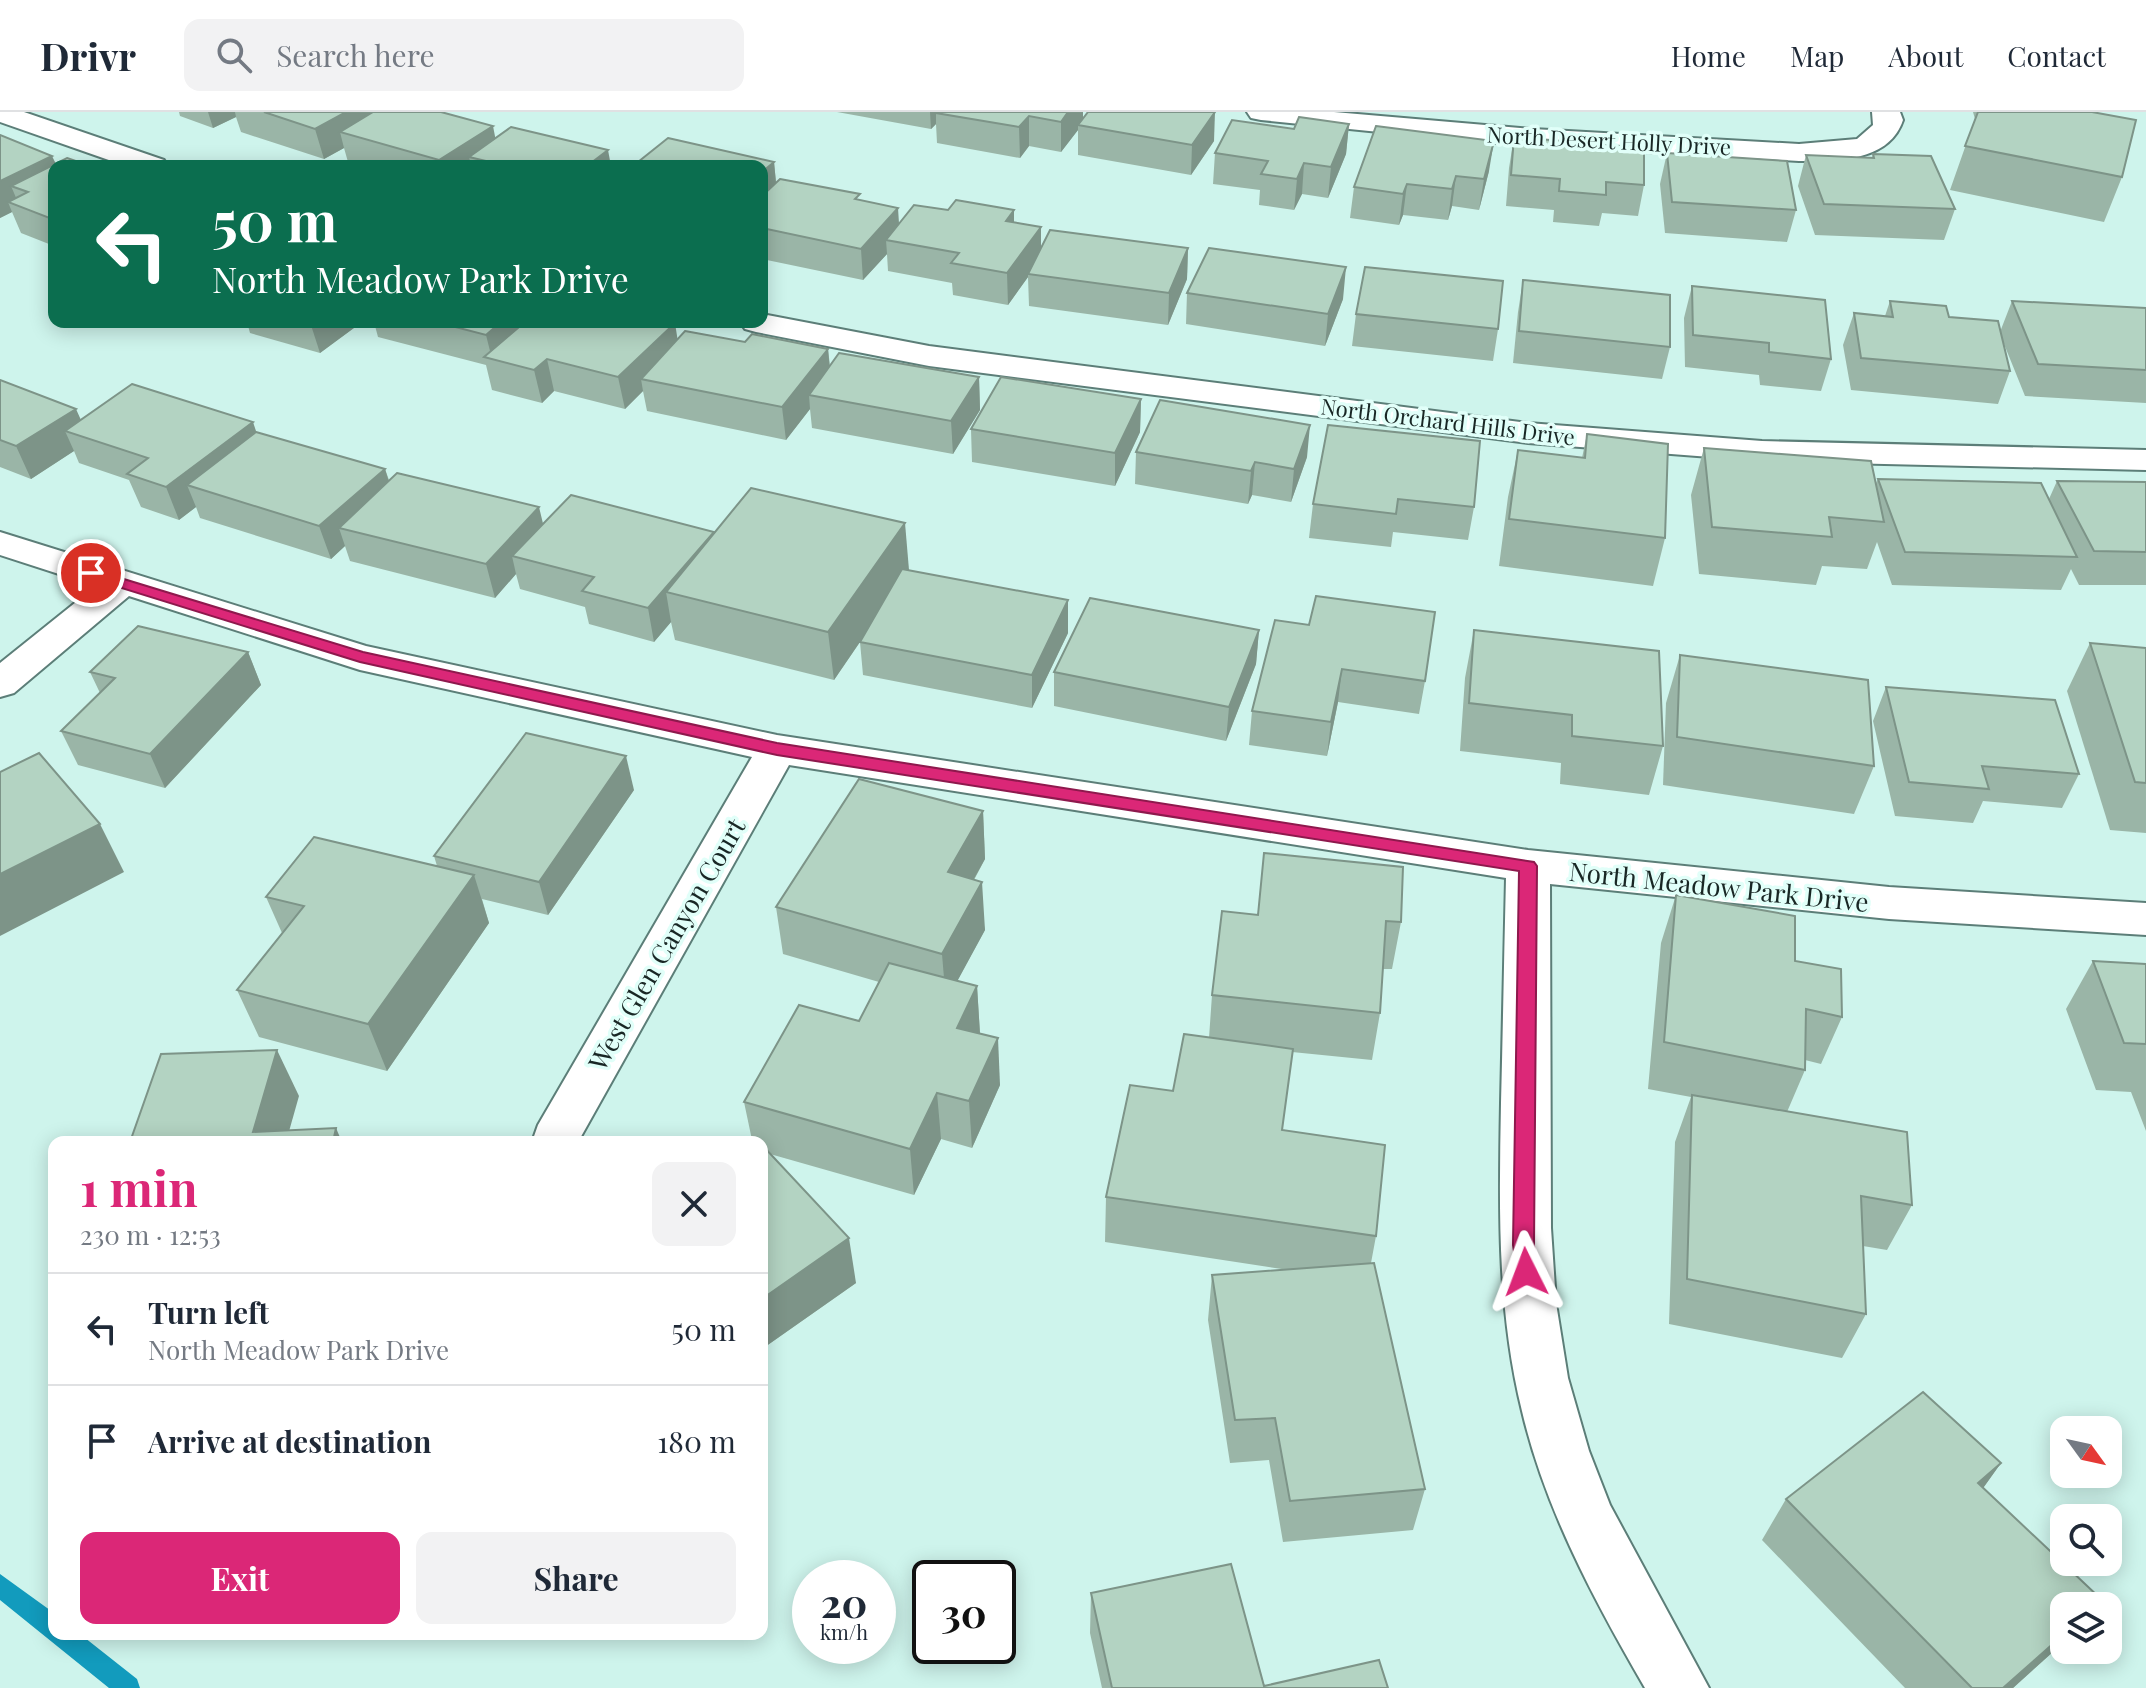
<!DOCTYPE html>
<html lang="en">
<head>
<meta charset="utf-8">
<style>
	:root { --surface:#fff; --page:#f2f2f3; --text:#1f2937; --muted:#747a83; --line:#e0e1e3; --accent:#db2777 }
	body { margin:0; font-family:"Playfair Display",serif; background:var(--page); color:var(--text); height:100vh; display:flex; flex-direction:column; font-size:30px; white-space:nowrap }
	* { box-sizing:border-box; margin:0 }
	p { font-size:26px; color:var(--muted) }
	.icon { flex:none; width:44px; height:44px; fill:none; stroke:currentColor; stroke-width:2; stroke-linecap:round; stroke-linejoin:round }
	.map { position:relative; flex:1; overflow:hidden }
	.sheet { position:absolute; left:48px; top:1024px; width:720px; height:504px; display:flex; flex-direction:column; background:var(--surface); border-radius:16px; box-shadow:0 4px 20px #0003 }
	.sheet>* { flex:none }
	.top-card { position:absolute; left:48px; top:48px; width:720px; height:168px; border-radius:16px; box-shadow:0 4px 20px #0003; background:#0b6e4f; color:#fff; overflow:hidden }
	.needle { width:52px; rotate:123deg }
	.controls { position:absolute; left:2050px; top:1304px; display:grid; gap:16px }
	.controls a { display:grid; place-items:center; width:72px; height:72px; border-radius:16px; background:var(--surface); box-shadow:0 4px 20px #0003; font-size:40px }
	.speed { position:absolute; left:792px; top:1448px; display:flex; gap:16px; font-size:40px; font-weight:700; text-align:center }
	.speed>* { display:grid; place-content:center; width:104px; height:104px; border-radius:50%; background:var(--surface); box-shadow:0 4px 20px #0003; line-height:1 }
	.speed small { font-size:20px; font-weight:400 }
	.speed .limit { border:4px solid #111; border-radius:12px; background:#fff; color:#111 }
	.pin { position:absolute; display:grid; place-items:center; width:68px; height:68px; color:#fff; margin:-34px; border:4px solid #fff; border-radius:50%; box-shadow:0 2px 8px #0007 }
	.me { position:absolute; width:88px; margin:-44px; rotate:357deg; stroke-linejoin:round; filter:drop-shadow(0 0 6px #0008) }
	.turn { display:flex; align-items:center; gap:28px; height:168px; padding:0 32px; font-size:36px }
	.turn .icon { width:104px; height:104px; stroke-width:2.5 }
	.turn b { display:block; font-size:56px; line-height:68px }
	.round { display:grid; place-items:center; flex:none; width:84px; height:84px; border-radius:16px; background:var(--page) }
	.headline { display:flex; align-items:center; justify-content:space-between; height:136px; padding:0 32px }
	h1 { font-size:48px; font-weight:700; line-height:60px; color:var(--accent) }
	.primary-button { display:flex; gap:16px; margin-top:auto; padding:16px 32px }
	.primary-button a { flex:1; height:92px; border-radius:16px; background:var(--accent); color:#fff; font-size:32px; font-weight:700; line-height:92px; text-align:center }
	.primary-button a+a { background:var(--page); color:var(--text) }
	ul { padding:0; list-style:none }
	li { display:flex; align-items:center; gap:24px; height:112px; padding:0 32px; border-top:2px solid var(--line) }
	li div { flex:1 }
	li b { display:block; font-size:30px }
	li em { font-style:normal }
	header { display:flex; align-items:center; gap:48px; box-sizing:border-box; height:112px; padding:0 40px; background:var(--surface); border-bottom:2px solid var(--line) }
	header strong { font-size:38px }
	nav { display:flex; gap:44px; margin-inline-start:auto; font-size:28px }
	.search { width:560px; height:72px; background:var(--page); display:flex; align-items:center; gap:20px; box-sizing:border-box; padding:0 28px; border-radius:16px; color:var(--muted); font-size:30px }
	.map>svg:first-child { display:block }
	.lines { fill:none; stroke-linecap:round; stroke-linejoin:round }
	.stream { fill:#129bbd; fill-rule:evenodd }
	.minor-casing { stroke:#5c7e78; stroke-width:4 }
	.minor { fill:#fff; fill-rule:evenodd }
	.wall { fill:#9ab5a7 }
	.shaded-wall { fill:#7d9488 }
	.building { fill:#b3d3c2; stroke:#7d9488; stroke-width:2 }
	.route { fill:#db2777; stroke:#8e194d; stroke-width:2 }
	.labels { text-anchor:middle; dominant-baseline:central; stroke-width:7; stroke-linejoin:round; paint-order:stroke }
	.far-street-label { font-size:22px; fill:#192725; stroke:#e1fff9 }
	.street-label { font-size:26px; fill:#192725; stroke:#e1fff9 }
</style>
</head>
<body>
<header>
<strong>Drivr</strong>
<div class="search"><svg class="icon" aria-label="search" viewBox="0 0 24 24"><circle cx="10" cy="10" r="6"/><path d="M15 15l6 6"/></svg>Search here</div>
<nav><a>Home</a><a>Map</a><a>About</a><a>Contact</a></nav>
</header>
<div class="map">
<svg width="2146" height="1576" viewBox="0 0 2146 1576">
	<rect width="100%" height="100%" fill="#cef4ec"/>
	<g class="lines">
		<polygon class="stream" points="0,1462 54,1501 54,1522 80,1522 137,1567 140,1576 109,1576 0,1488"/>
		<g class="minor-casing">
			<g id="minor">
				<polygon points="0,0 24,0 164,48 168,54 126,54 0,10"/>
				<path d="M1247,0H1334L1533,17L1799,32L1857,27L1873,13L1872,0H1900L1903,8C1889,50 1837,49 1799,49L1478,30L1261,8L1251,6Z"/>
				<polygon points="762,202 929,234 1528,311 1762,329 2146,338 2146,358 1762,349 1528,331 929,254 756,220 745,217 740,210 762,210"/>
				<path d="M0,420L366,534L777,623L1528,738L1889,775L2146,791V823L1889,807L1550,772L1551,1116L1556,1191L1568,1266L1589,1339L1610,1393L1709,1576H1645C1595,1490 1545,1397 1522,1299C1497,1198 1499,1094 1501,991C1503,916 1504,841 1506,766L789,653L578,1030H532L538,1013L752,645L360,558L129,484L14,581L0,585V551L96,474L0,443Z"/>
			</g>
		</g>
		<use href="#minor" class="minor"/>
	</g>
	<g class="wall">
		<polygon points="179,0 441,0 495,26 611,54 362,54 348,50 344,36 324,47 241,20 236,5 213,16 180,4"/>
		<polygon points="837,0 1083,0 1083,7 1214,29 1191,63 1078,43 1078,18 1061,40 1029,34 1020,46 937,31 936,12 931,17"/>
		<polygon points="1973,0 2092,0 2122,65 2104,110 1950,78 1975,7"/>
		<polygon points="1349,12 1346,42 1328,86 1302,82 1294,98 1259,93 1260,78 1213,72 1215,41 1294,17"/>
		<polygon points="0,23 54,54 54,134 21,121 12,100 0,106"/>
		<polygon points="1514,25 1644,73 1638,104 1602,101 1599,114 1553,110 1554,98 1506,94 1509,56"/>
		<polygon points="1667,41 1796,98 1787,130 1665,121 1660,72"/>
		<polygon points="1873,42 1955,97 1944,128 1815,123 1798,74 1806,43 1872,46"/>
		<polygon points="774,50 776,71 861,89 899,111 948,98 1014,98 1014,110 1041,115 1041,136 1188,136 1187,167 1168,213 1029,194 1028,165 1008,193 953,183 952,171 888,159 887,142 863,168 762,147 762,54"/>
		<polygon points="1489,59 1479,98 1452,94 1448,108 1403,103 1399,113 1350,106 1354,75"/>
		<polygon points="1523,168 1670,235 1662,267 1513,251 1518,200"/>
		<polygon points="1692,174 1831,247 1821,279 1760,273 1759,263 1685,255 1684,206"/>
		<polygon points="1187,181 1343,187 1325,234 1186,212"/>
		<polygon points="1890,189 2000,220 2012,189 2146,196 2146,291 2025,284 2002,227 2010,259 1998,292 1851,278 1843,233 1854,201 1885,204"/>
		<polygon points="1356,202 1498,217 1493,249 1352,234"/>
		<polygon points="247,210 362,210 320,241 250,221"/>
		<polygon points="374,210 669,210 677,228 745,230 828,237 830,254 979,265 980,298 953,342 812,316 810,297 786,328 647,299 643,279 625,297 554,279 542,291 492,278 486,253 378,225"/>
		<polygon points="0,268 81,308 256,320 385,357 389,368 543,412 714,420 909,458 1068,521 1032,596 863,563 860,530 834,568 675,528 671,510 654,530 589,512 585,495 520,477 516,462 495,486 350,449 345,434 331,447 200,406 196,395 179,408 141,395 129,368 79,351 74,339 31,367 0,355"/>
		<polygon points="1141,287 1140,320 1115,374 972,350 971,317"/>
		<polygon points="1587,322 1665,426 1653,474 1499,454 1508,385 1518,338 1582,346"/>
		<polygon points="1480,329 1474,395 1468,428 1393,420 1391,435 1309,426 1313,392"/>
		<polygon points="1704,336 1876,371 1878,367 2049,387 2057,369 2146,370 2146,473 2079,473 2071,457 2061,478 1892,473 1877,430 1867,457 1822,454 1816,473 1699,462 1691,383"/>
		<polygon points="1136,340 1307,345 1291,390 1252,383 1248,392 1135,372"/>
		<polygon points="1275,508 1425,569 1419,602 1338,590 1327,644 1249,633 1252,599"/>
		<polygon points="1259,518 1256,552 1226,629 1054,594 1054,560"/>
		<polygon points="1474,518 1663,634 1649,683 1560,672 1561,651 1460,639 1465,566"/>
		<polygon points="2090,531 2146,536 2146,721 2110,718 2067,579"/>
		<polygon points="248,540 261,573 165,676 78,653 61,619 100,581 90,560"/>
		<polygon points="1680,543 1874,654 1854,702 1663,673 1666,591"/>
		<polygon points="1886,575 2079,662 2062,696 1983,689 1973,711 1895,704 1873,609"/>
		<polygon points="634,678 548,803 482,787 489,811 387,959 259,925 237,878 282,821 266,785 437,754 434,744"/>
		<polygon points="983,699 985,747 974,768 985,818 957,869 977,874 980,922 1000,973 972,1036 941,1027 914,1083 770,1042 856,1171 762,1237 762,1030 749,1030 752,1028 744,990 859,909 879,870 783,842 776,795"/>
		<polygon points="1676,783 1795,849 1842,905 1821,952 1805,948 1805,958 1787,1000 1912,1093 1887,1138 1863,1134 1866,1202 1842,1246 1669,1212 1675,1030 1691,985 1648,977 1661,831"/>
		<polygon points="1258,803 1401,810 1392,857 1383,857 1380,901 1372,948 1292,940 1282,1018 1376,1124 1371,1151 1425,1377 1413,1418 1283,1430 1269,1348 1230,1351 1208,1208 1212,1163 1288,1158 1105,1130 1106,1085 1173,979 1209,926 1212,883"/>
		<polygon points="2093,849 2146,852 2146,1019 2131,980 2096,978 2066,897"/>
		<polygon points="2001,1351 1983,1376 2064,1530 2013,1576 1905,1576 1762,1428 1786,1387"/>
		<polygon points="1091,1481 1264,1574 1388,1576 1102,1576 1090,1521"/>
	</g>
	<g class="shaded-wall">
		<polygon points="208,0 235,0 236,5 213,16"/>
		<polygon points="346,0 376,0 340,20 344,36 324,47 315,17"/>
		<polygon points="930,0 947,0 936,1 936,12 931,17"/>
		<polygon points="1068,0 1083,0 1083,12 1078,13 1078,18 1061,40 1061,10"/>
		<polygon points="1215,0 1214,29 1191,63 1192,33"/>
		<polygon points="1029,4 1029,34 1020,46 1019,15"/>
		<polygon points="1349,12 1346,42 1328,86 1331,55"/>
		<polygon points="493,14 499,45 469,45 471,54 440,54 439,48"/>
		<polygon points="1494,29 1489,59 1479,98 1484,67"/>
		<polygon points="608,38 611,54 587,54"/>
		<polygon points="52,44 57,54 28,80 11,74 20,95 8,90 12,100 0,106 0,69"/>
		<polygon points="774,50 777,81 762,94 762,60"/>
		<polygon points="1304,51 1302,82 1294,98 1297,67"/>
		<polygon points="1456,64 1452,94 1448,108 1452,77"/>
		<polygon points="1407,72 1403,103 1399,113 1403,82"/>
		<polygon points="898,96 900,127 886,128 887,142 863,168 861,137"/>
		<polygon points="1014,98 1014,129 1006,109"/>
		<polygon points="1041,115 1041,146 1028,162 1028,165 1008,193 1007,161"/>
		<polygon points="1188,136 1187,167 1168,213 1169,181"/>
		<polygon points="1346,155 1343,187 1325,234 1328,202"/>
		<polygon points="310,210 362,210 320,241"/>
		<polygon points="501,210 545,210 492,247 486,223"/>
		<polygon points="675,211 680,243 641,267 643,279 625,297 618,265"/>
		<polygon points="828,237 831,270 809,283 810,297 786,328 782,295"/>
		<polygon points="547,247 554,279 542,291 534,258"/>
		<polygon points="979,265 980,298 953,342 951,309"/>
		<polygon points="1141,287 1140,320 1115,374 1115,341"/>
		<polygon points="76,297 89,326 65,319 74,339 31,367 16,334"/>
		<polygon points="253,310 264,343 187,373 196,395 179,408 166,375"/>
		<polygon points="1310,313 1307,345 1291,390 1294,357"/>
		<polygon points="1255,350 1252,383 1248,392 1251,359"/>
		<polygon points="385,357 395,390 339,416 345,434 331,447 319,414"/>
		<polygon points="539,395 547,428 512,444 516,462 495,486 486,452"/>
		<polygon points="905,411 909,458 834,568 828,520"/>
		<polygon points="714,420 666,480 671,510 654,530 648,496"/>
		<polygon points="1068,488 1068,521 1032,596 1032,563"/>
		<polygon points="1259,518 1256,552 1226,629 1229,595"/>
		<polygon points="248,540 261,573 165,676 150,642"/>
		<polygon points="1342,557 1338,590 1327,644 1331,610"/>
		<polygon points="626,644 634,678 548,803 539,770"/>
		<polygon points="983,699 985,747 951,808 948,760"/>
		<polygon points="100,712 124,760 0,824 0,762"/>
		<polygon points="474,763 489,811 387,959 368,912"/>
		<polygon points="982,770 985,818 946,890 942,842"/>
		<polygon points="977,874 980,922 957,916"/>
		<polygon points="998,926 1000,973 972,1036 969,989"/>
		<polygon points="277,938 299,984 286,1030 253,1020"/>
		<polygon points="937,981 941,1027 914,1083 910,1037"/>
		<polygon points="336,1016 342,1030 333,1030"/>
		<polygon points="849,1126 856,1171 762,1237 762,1187"/>
		<polygon points="2001,1351 1971,1393 1978,1371"/>
		<polygon points="2064,1522 2064,1530 2013,1576 2003,1576"/>
	</g>
	<g class="building">
		<polygon points="264,0 346,0 315,17"/>
		<polygon points="373,0 441,0 493,14 439,48 340,20"/>
		<polygon points="937,0 1068,0 1061,10 1029,4 1019,15 936,1"/>
		<polygon points="1088,0 1215,0 1192,33 1078,13"/>
		<polygon points="1978,0 2092,0 2136,8 2122,65 1965,34"/>
		<polygon points="1299,5 1349,12 1331,55 1304,51 1297,67 1261,62 1268,49 1215,41 1232,8 1294,17"/>
		<polygon points="1376,14 1494,29 1484,67 1456,64 1452,77 1407,72 1403,82 1354,75"/>
		<polygon points="511,15 608,38 587,54 507,54 469,45"/>
		<polygon points="0,23 52,44 0,69"/>
		<polygon points="1514,25 1644,36 1644,73 1606,70 1606,83 1559,79 1560,67 1511,63"/>
		<polygon points="668,26 774,50 762,60 762,54 633,54"/>
		<polygon points="1667,41 1787,49 1796,98 1672,90"/>
		<polygon points="1873,42 1931,44 1955,97 1824,92 1806,43 1874,46"/>
		<polygon points="67,46 90,54 54,54 54,106 52,107 8,90 28,80 11,74"/>
		<polygon points="780,67 860,82 855,87 898,96 861,137 762,116 762,84"/>
		<polygon points="956,88 1014,98 1006,109 1041,115 1007,161 951,151 959,141 886,128 914,93 948,98"/>
		<polygon points="1050,118 1188,136 1169,181 1028,162"/>
		<polygon points="1209,136 1346,155 1328,202 1187,181"/>
		<polygon points="1365,155 1503,169 1498,217 1356,202"/>
		<polygon points="1523,168 1670,183 1670,235 1519,219"/>
		<polygon points="1692,174 1825,188 1831,247 1769,240 1769,231 1693,223"/>
		<polygon points="1890,189 1946,194 1949,205 1998,209 2010,259 1861,246 1854,201 1893,205"/>
		<polygon points="2012,189 2146,196 2146,258 2038,252"/>
		<polygon points="436,210 501,210 486,223"/>
		<polygon points="525,210 669,210 675,211 618,265 547,247 534,258 484,245"/>
		<polygon points="685,219 745,230 752,222 828,237 782,295 641,267"/>
		<polygon points="839,241 979,265 951,309 809,283"/>
		<polygon points="1001,265 1141,287 1115,341 971,317"/>
		<polygon points="0,268 76,297 16,334 0,328"/>
		<polygon points="132,272 253,310 166,375 127,362 148,346 65,319"/>
		<polygon points="1160,288 1310,313 1294,357 1255,350 1251,359 1136,340"/>
		<polygon points="1328,313 1480,329 1474,395 1398,387 1396,402 1313,392"/>
		<polygon points="256,320 385,357 319,414 187,373"/>
		<polygon points="1587,322 1668,332 1665,426 1509,407 1518,338 1585,346"/>
		<polygon points="1704,336 1871,349 1884,410 1829,405 1832,425 1712,415"/>
		<polygon points="397,361 539,395 486,452 339,416"/>
		<polygon points="1878,367 2041,371 2077,445 1905,440"/>
		<polygon points="2057,369 2146,370 2146,440 2094,439"/>
		<polygon points="751,376 905,411 828,520 666,480"/>
		<polygon points="571,383 714,420 648,496 582,479 594,465 512,444"/>
		<polygon points="902,457 1068,488 1032,563 860,530"/>
		<polygon points="1316,484 1435,500 1425,569 1342,557 1331,610 1252,599 1275,508 1309,513"/>
		<polygon points="1090,486 1259,518 1229,595 1054,560"/>
		<polygon points="138,514 248,540 150,642 61,619 115,566 90,560"/>
		<polygon points="1474,518 1659,539 1663,634 1572,624 1572,603 1469,591"/>
		<polygon points="2090,531 2146,536 2146,671 2135,670"/>
		<polygon points="1680,543 1868,568 1874,654 1677,625"/>
		<polygon points="1886,575 2055,588 2079,662 1982,654 1989,677 1909,670"/>
		<polygon points="526,621 626,644 539,770 434,744"/>
		<polygon points="39,641 100,712 0,762 0,660"/>
		<polygon points="859,667 983,699 948,760 982,770 942,842 776,795"/>
		<polygon points="314,725 474,763 368,912 237,878 304,794 266,785"/>
		<polygon points="1264,741 1403,755 1401,810 1386,809 1380,901 1212,883 1222,799 1258,803"/>
		<polygon points="1676,783 1795,804 1795,849 1841,857 1842,905 1806,897 1805,958 1664,930"/>
		<polygon points="2093,849 2146,852 2146,932 2124,931"/>
		<polygon points="889,851 977,874 957,916 998,926 969,989 937,981 910,1037 744,990 799,893 859,909"/>
		<polygon points="1184,922 1293,937 1282,1018 1385,1033 1376,1124 1106,1085 1130,973 1173,979"/>
		<polygon points="277,938 253,1020 336,1016 333,1030 130,1030 161,942"/>
		<polygon points="1692,983 1907,1020 1912,1093 1861,1084 1866,1202 1687,1167"/>
		<polygon points="755,1026 759,1030 749,1030"/>
		<polygon points="762,1033 849,1126 762,1187"/>
		<polygon points="1374,1151 1425,1377 1290,1389 1275,1306 1235,1308 1212,1163"/>
		<polygon points="1923,1280 2001,1351 1978,1371 2102,1488 2095,1494 2064,1494 2064,1522 2003,1576 1972,1576 1786,1387"/>
		<polygon points="1231,1452 1264,1574 1379,1548 1388,1576 1112,1576 1091,1481"/>
	</g>
	<polygon class="route" points="91,457 363,540 777,631 1534,750 1537,754 1534,1133 1537,1160 1534,1166 1526,1169 1518,1166 1513,1133 1519,759 777,643 360,550 86,465 83,461"/>
	<g class="labels">
		<g class="far-street-label">
			<text transform="translate(1609 28) rotate(3)">North Desert Holly Drive</text>
			<text transform="translate(1448 309) rotate(7)">North Orchard Hills Drive</text>
		</g>
		<g class="street-label">
			<text transform="translate(1719 774) rotate(6)">North Meadow Park Drive</text>
			<text transform="translate(666 832) rotate(-60)">West Glen Canyon Court</text>
		</g>
	</g>
</svg>
<div class="controls">
<a><svg class="needle" viewBox="-14 -14 28 28"><path d="M0-13l5 13h-10z" fill="#e53935"/><path d="M0 13l5-13h-10z" fill="#747a83"/></svg></a>
<a><svg class="icon" aria-label="search" viewBox="0 0 24 24"><circle cx="10" cy="10" r="6"/><path d="M15 15l6 6"/></svg></a>
<a><svg class="icon" aria-label="layers" viewBox="0 0 24 24"><path d="M12 4l9 5-9 5-9-5zM3 14l9 5 9-5"/></svg></a>
</div>
<div class="speed"><div>20<small>km/h</small></div><div class="limit">30</div></div>
<div class="pin" style="left:91px;top:461px;background:#d93025"><svg class="icon" aria-label="arrive" viewBox="0 0 24 24"><path d="M6 21V4h12l-3 4 3 4H6"/></svg></div>
<svg class="me" style="left:1526px;top:1160px" viewBox="-20 -20 40 40"><path d="M0-17L14 15 0 8-14 15z" fill="#db2777" stroke="#fff" stroke-width="4"/></svg>
<div class="top-card">
<div class="turn"><svg class="icon" aria-label="left" viewBox="0 0 24 24"><path d="M17 20v-9H6M10 6l-5 5 5 5"/></svg><div><b>50 m</b>North Meadow Park Drive</div></div>
</div>
<section class="sheet">
<div class="headline"><div><h1>1 min</h1><p>230 m · 12:53</p></div><a class="round"><svg class="icon" aria-label="close" viewBox="0 0 24 24"><path d="M6 6l12 12M18 6L6 18"/></svg></a></div>
<ul>
<li><svg class="icon" aria-label="left" viewBox="0 0 24 24"><path d="M17 20v-9H6M10 6l-5 5 5 5"/></svg><div><b>Turn left</b><p>North Meadow Park Drive</p></div><em>50 m</em></li>
<li><svg class="icon" aria-label="arrive" viewBox="0 0 24 24"><path d="M6 21V4h12l-3 4 3 4H6"/></svg><div><b>Arrive at destination</b></div><em>180 m</em></li>
</ul>
<div class="primary-button"><a>Exit</a><a>Share</a></div>
</section>
</div>
</body>
</html>
